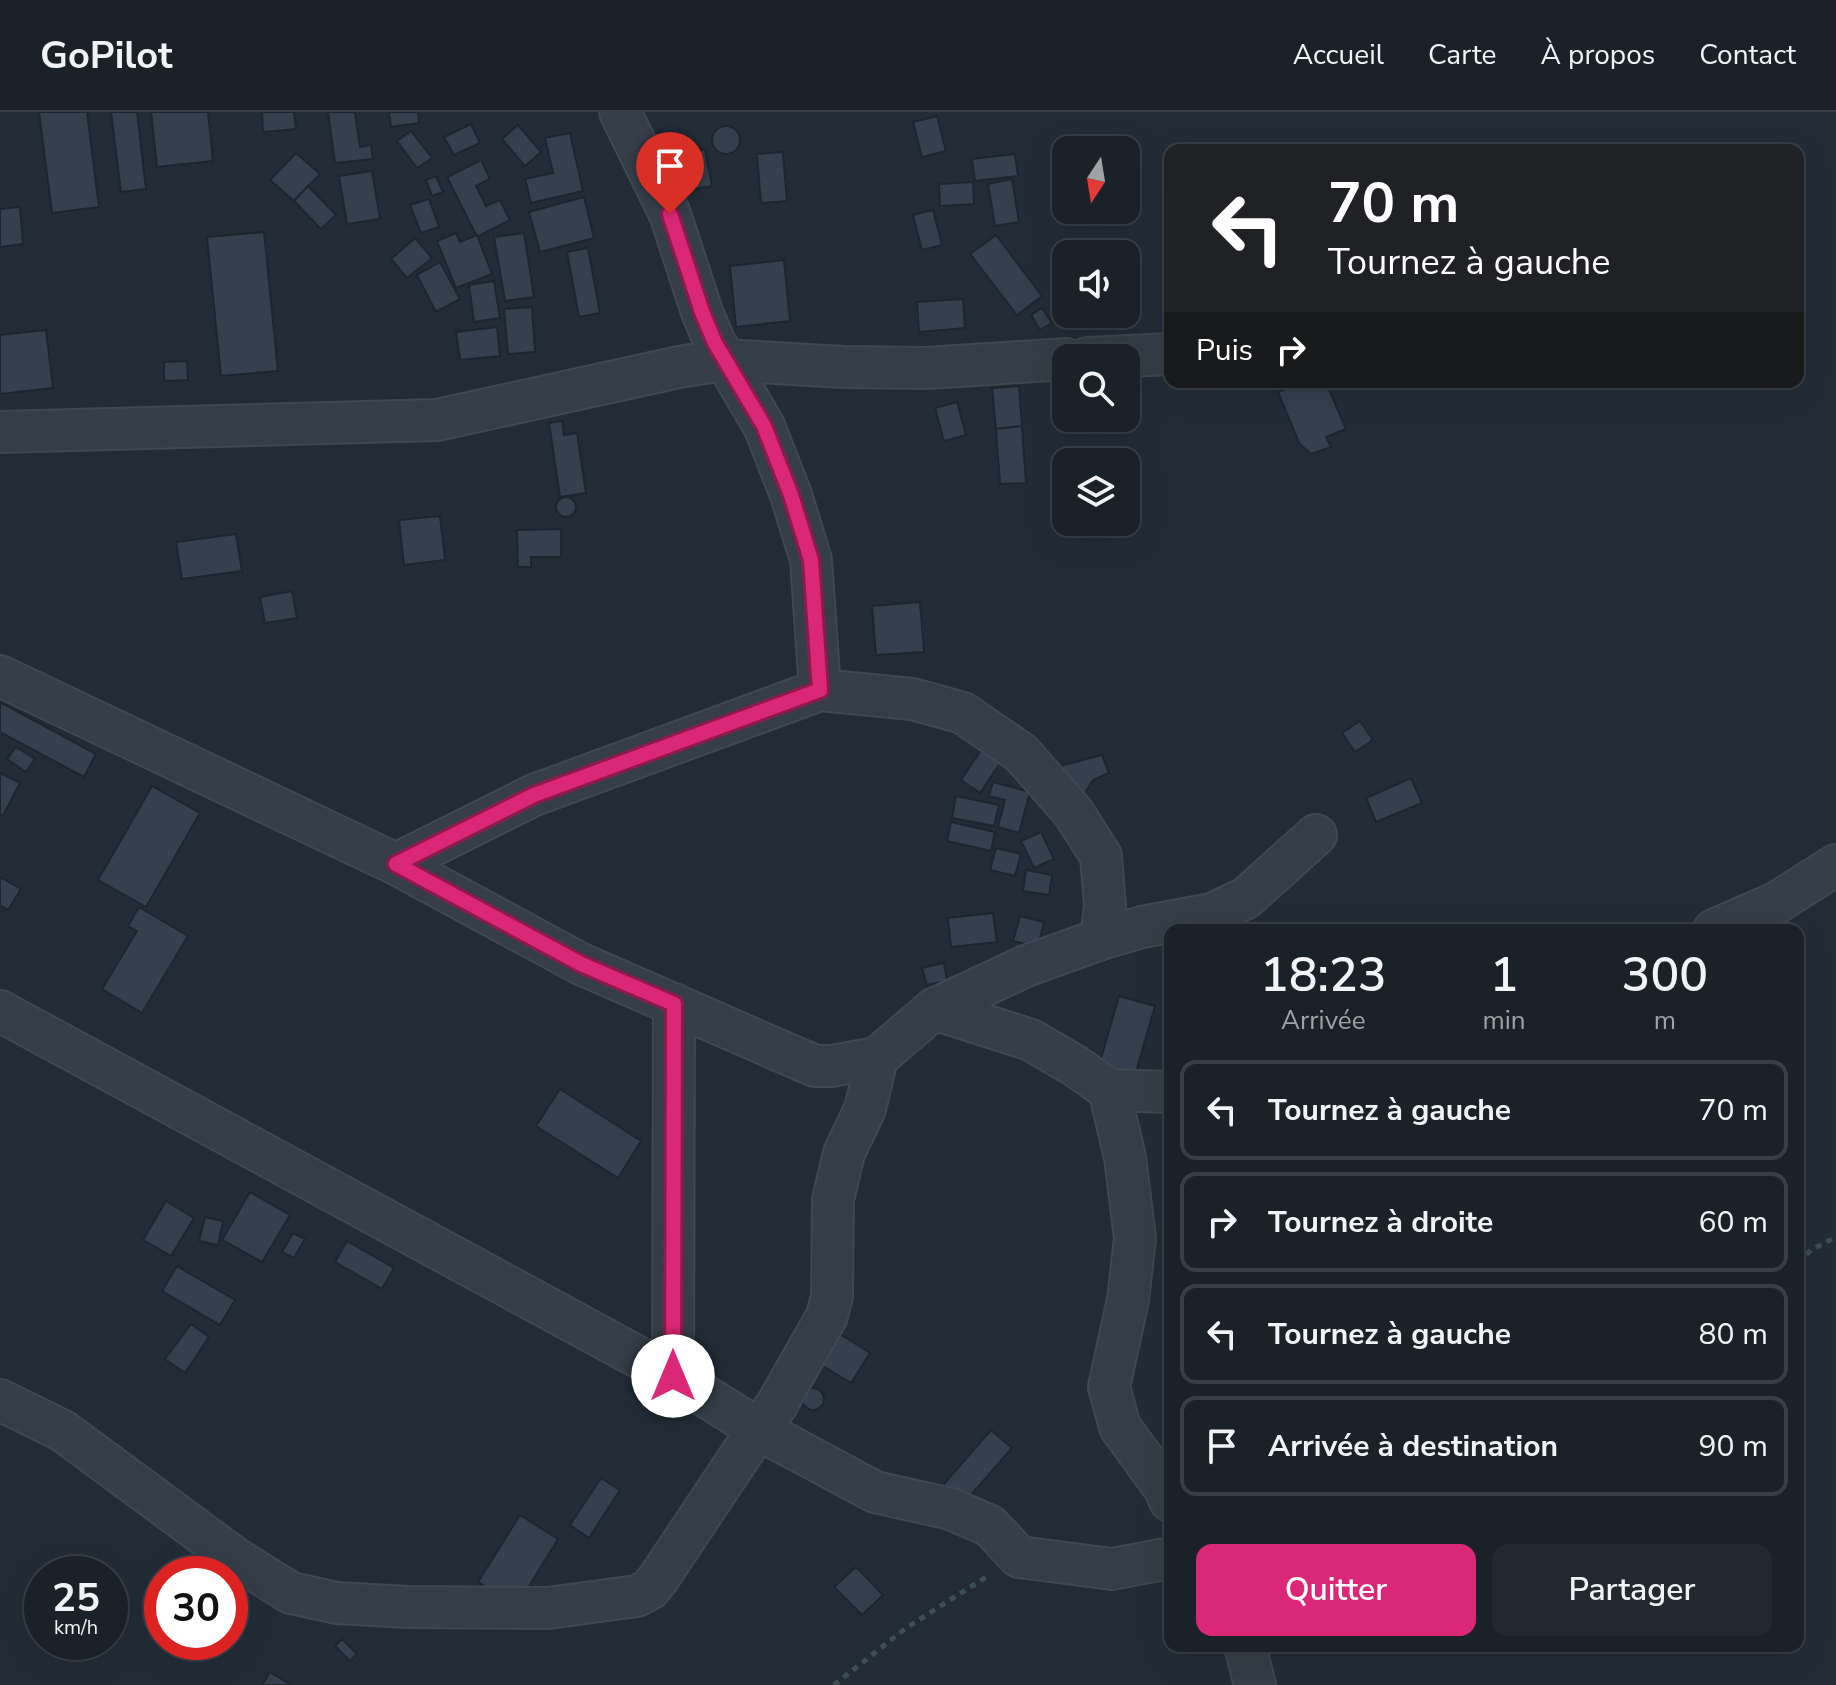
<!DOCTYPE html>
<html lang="fr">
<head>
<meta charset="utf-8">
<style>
	:root { --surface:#1a2129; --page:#232931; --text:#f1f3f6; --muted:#9fa3a8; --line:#383e46; --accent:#db2777 }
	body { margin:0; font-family:"Nunito Sans",sans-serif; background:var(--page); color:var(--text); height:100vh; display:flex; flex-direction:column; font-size:30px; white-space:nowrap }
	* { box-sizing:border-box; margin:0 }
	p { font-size:26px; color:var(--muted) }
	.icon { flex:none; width:44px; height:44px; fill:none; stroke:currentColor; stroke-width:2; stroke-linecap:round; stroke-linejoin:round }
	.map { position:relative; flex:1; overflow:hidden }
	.panel { position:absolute; left:1164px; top:812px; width:640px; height:728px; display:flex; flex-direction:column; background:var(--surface); border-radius:16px; box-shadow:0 8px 32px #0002,0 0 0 2px var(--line) }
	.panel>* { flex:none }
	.hud { position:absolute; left:1164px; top:32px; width:640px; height:244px; border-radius:16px; box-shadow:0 8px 32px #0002,0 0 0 2px var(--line); background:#202124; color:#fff; overflow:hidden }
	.needle { width:52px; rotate:192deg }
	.tools { position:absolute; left:1052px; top:24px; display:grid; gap:16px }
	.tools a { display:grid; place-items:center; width:88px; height:88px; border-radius:16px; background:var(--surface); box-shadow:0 8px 32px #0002,0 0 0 2px var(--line); font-size:40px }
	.speed { position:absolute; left:24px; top:1444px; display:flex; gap:16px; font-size:40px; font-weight:700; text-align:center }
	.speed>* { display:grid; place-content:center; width:104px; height:104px; border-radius:50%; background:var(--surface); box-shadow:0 8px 32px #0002,0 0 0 2px var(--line); line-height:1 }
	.speed small { font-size:20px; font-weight:400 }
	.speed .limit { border:12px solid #d22; background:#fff; color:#111 }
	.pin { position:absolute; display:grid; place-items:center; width:68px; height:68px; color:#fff; margin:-82px -34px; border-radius:50% 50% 50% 0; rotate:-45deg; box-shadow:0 0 8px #0007 }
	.pin .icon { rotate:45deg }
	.me { position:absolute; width:88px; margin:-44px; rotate:0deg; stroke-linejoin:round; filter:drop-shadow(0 0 6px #0008) }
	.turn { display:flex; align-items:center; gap:28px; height:168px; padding:0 32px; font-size:36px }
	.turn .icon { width:104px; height:104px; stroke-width:2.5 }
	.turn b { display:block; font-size:56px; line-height:68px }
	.then { display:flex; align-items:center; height:76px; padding:0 32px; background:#0003; gap:16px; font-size:30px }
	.eta { display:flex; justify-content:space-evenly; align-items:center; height:136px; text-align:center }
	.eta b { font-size:48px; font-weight:600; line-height:56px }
	.primary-button { display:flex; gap:16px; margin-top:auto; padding:16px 32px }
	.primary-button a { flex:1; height:92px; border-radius:16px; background:var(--accent); color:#fff; font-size:32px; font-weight:600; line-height:92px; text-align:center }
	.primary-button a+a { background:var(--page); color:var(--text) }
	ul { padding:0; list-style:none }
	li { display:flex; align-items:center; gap:24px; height:100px; margin:0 16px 12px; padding:0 16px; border:4px solid var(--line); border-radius:16px }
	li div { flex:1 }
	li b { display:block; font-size:30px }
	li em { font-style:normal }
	header { display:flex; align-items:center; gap:48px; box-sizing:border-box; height:112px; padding:0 40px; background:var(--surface); border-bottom:2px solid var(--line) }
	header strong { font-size:38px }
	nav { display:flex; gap:44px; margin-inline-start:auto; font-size:28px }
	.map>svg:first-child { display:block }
	.building { fill:#34404e; stroke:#1d252f; stroke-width:2 }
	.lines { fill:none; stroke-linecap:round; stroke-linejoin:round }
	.street-casing { stroke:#3f4751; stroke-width:44 }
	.path { stroke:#3c5051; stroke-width:5; stroke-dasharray:6 6; stroke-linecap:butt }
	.street { stroke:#353e48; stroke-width:40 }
	.route-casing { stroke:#8e194d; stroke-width:20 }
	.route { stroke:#db2777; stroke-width:14 }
</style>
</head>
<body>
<header>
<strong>GoPilot</strong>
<nav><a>Accueil</a><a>Carte</a><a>À propos</a><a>Contact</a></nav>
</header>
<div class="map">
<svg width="1836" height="1573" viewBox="0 0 1836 1573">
	<rect width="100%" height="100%" fill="#222c37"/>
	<g class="building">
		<polygon points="39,0 87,0 99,95 52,101"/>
		<polygon points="111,0 137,0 146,77 121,80"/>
		<polygon points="151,0 208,0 213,49 157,55"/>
		<polygon points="262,0 294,0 296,17 263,20"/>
		<polygon points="328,0 355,0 360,35 371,33 373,47 335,51"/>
		<polygon points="389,0 418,0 419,11 391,15"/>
		<polygon points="937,4 946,39 922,45 913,10"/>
		<polygon points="471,12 480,31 454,43 444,25"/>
		<polygon points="518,13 541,40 525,54 502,27"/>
		<circle cx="726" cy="28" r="14"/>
		<polygon points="411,19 432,46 417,56 397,29"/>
		<polygon points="570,21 583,79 531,91 525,67 553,61 545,26"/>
		<polygon points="705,37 712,74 683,79 676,42"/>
		<polygon points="783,40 787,89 761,91 757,42"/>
		<polygon points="296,41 320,62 294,89 270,68"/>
		<polygon points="1015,42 1018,64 975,69 972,47"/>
		<polygon points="481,48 490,67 476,74 486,94 500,88 510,108 477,125 447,65"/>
		<polygon points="372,59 380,107 347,112 339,64"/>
		<polygon points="436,64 443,80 432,84 426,68"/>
		<polygon points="1012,67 1019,110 995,114 988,72"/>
		<polygon points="973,70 974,92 940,94 939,72"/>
		<polygon points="308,74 336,103 321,117 294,89"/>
		<polygon points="584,85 594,126 540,140 529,100"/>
		<polygon points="429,87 439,115 421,121 410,93"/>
		<polygon points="20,95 23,132 0,135 0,97"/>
		<polygon points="933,98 942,133 922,138 913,103"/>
		<polygon points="264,120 278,259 221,264 207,125"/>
		<polygon points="456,121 460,130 477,123 492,162 456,176 437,129"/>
		<polygon points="524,121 534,185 505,189 494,125"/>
		<polygon points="996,123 1042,184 1017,203 970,142"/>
		<polygon points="415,126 432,146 407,166 391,147"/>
		<polygon points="588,136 600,201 579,205 567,140"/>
		<polygon points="784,148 790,209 736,215 730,154"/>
		<polygon points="440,150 460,187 436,200 417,163"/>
		<polygon points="494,169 500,206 474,210 469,173"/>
		<polygon points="963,187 965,216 919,220 917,190"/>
		<polygon points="532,195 535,240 508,242 504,197"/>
		<polygon points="1042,196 1052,211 1040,218 1031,203"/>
		<polygon points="497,215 500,244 460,248 456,220"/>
		<polygon points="46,218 53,276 0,282 0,223"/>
		<polygon points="187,249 188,268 164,269 164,250"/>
		<polygon points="1302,270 1326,270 1346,317 1326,325 1331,335 1311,342 1299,331 1278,280"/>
		<polygon points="1019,274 1022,314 996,317 992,276"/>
		<polygon points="957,290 966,323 944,329 935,296"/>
		<polygon points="562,309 564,323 577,321 586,381 560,385 549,311"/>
		<polygon points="1022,314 1026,371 1000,372 996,317"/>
		<circle cx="566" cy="395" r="10"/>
		<polygon points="440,404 445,448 404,453 399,408"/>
		<polygon points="561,417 561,445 531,445 531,455 518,455 517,418"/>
		<polygon points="236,422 242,459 182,467 176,430"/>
		<polygon points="292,479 297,506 265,511 260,485"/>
		<polygon points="920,490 924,540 876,543 872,494"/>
		<polygon points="0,590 96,642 84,665 0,620"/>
		<polygon points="1360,609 1373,628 1355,640 1342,621"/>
		<polygon points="16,635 35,647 26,660 7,647"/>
		<polygon points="981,638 1001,650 980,681 961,668"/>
		<polygon points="1102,643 1109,661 1093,668 1080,689 1056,655"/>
		<polygon points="0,661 20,671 3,704 0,702"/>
		<polygon points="1411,666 1422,691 1376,710 1366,686"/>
		<polygon points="993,670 1030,680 1019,721 998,715 1005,688 989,684"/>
		<polygon points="152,674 200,701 146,795 98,768"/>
		<polygon points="956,684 999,693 994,714 952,706"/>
		<polygon points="951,710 995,720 991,739 947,729"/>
		<polygon points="1041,720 1054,747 1034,756 1021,729"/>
		<polygon points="996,736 1021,742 1015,764 990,758"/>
		<polygon points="1026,758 1052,763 1049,783 1023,779"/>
		<polygon points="0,765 21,777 8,798 0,793"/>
		<polygon points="139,795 188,824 142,901 102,877 137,819 128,814"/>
		<polygon points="993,801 997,830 951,835 948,806"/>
		<polygon points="1020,804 1044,810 1038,835 1013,829"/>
		<polygon points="944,851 947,869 927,873 922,856"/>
		<polygon points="1119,884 1155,894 1134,967 1098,957"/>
		<polygon points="560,977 641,1029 618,1066 536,1014"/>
		<polygon points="250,1080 290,1103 262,1150 222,1128"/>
		<polygon points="166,1089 194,1106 171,1144 143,1128"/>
		<polygon points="205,1105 223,1109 218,1133 199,1129"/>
		<polygon points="293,1121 305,1127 294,1146 282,1140"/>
		<polygon points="347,1129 394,1156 382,1177 335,1150"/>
		<polygon points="177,1154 235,1188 220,1213 162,1179"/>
		<polygon points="191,1212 209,1225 185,1261 165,1247"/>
		<polygon points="834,1218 870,1241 851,1271 815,1249"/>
		<circle cx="813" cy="1287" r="11"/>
		<polygon points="991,1318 1012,1336 964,1391 943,1373"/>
		<polygon points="601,1366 620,1378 589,1426 570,1413"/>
		<polygon points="520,1403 558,1427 517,1494 478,1470"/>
		<polygon points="856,1455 883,1483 862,1503 834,1475"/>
		<polygon points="342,1527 357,1542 350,1549 335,1534"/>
		<polygon points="270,1560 291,1573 262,1573"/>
	</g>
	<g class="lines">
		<g class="street-casing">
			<g id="street">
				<polyline points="620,0 670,102 702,200 715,231 764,314 791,383 811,448 820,578"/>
				<polyline points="1087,246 1170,242"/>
				<polyline points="0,320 437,308 679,255 723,248 843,255 927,256 1066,247"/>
				<polyline points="0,564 396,752 581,852 815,954 831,954 877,946 934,897 1026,854 1101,827 1105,794 1101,744 1073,700 1021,641 963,601 912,587 820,578 534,683 396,752"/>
				<polyline points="1714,818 1776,791 1836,753"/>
				<polyline points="1101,827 1142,815 1212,802 1246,786 1316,723"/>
				<polyline points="934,897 1031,928 1077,955 1109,978 1170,980"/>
				<polyline points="0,899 673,1264 758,1317 776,1294 827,1204 832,1184 833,1088 844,1041 865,997 877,946"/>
				<polyline points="1109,978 1125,1045 1135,1126 1128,1188 1109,1275 1120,1315 1165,1377 1170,1389"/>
				<polyline points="673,1264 674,892"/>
				<polyline points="0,1288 63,1319 235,1446 291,1481 337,1491 408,1495 548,1496 637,1484 650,1477 658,1467 758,1317 875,1380 951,1397 990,1414 1019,1445 1112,1457 1170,1446"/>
				<polyline points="1245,1534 1255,1573"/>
			</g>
		</g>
		<g class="path">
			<polyline points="1798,1151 1811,1138 1836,1125"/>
			<polyline points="834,1573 906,1516 986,1465"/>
		</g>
		<use href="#street" class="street"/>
	</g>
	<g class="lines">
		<g class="route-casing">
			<polyline id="route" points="670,102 702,200 715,231 764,314 791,383 811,448 820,578 534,683 396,752 581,852 674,892 673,1264"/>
		</g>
		<use href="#route" class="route"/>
	</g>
</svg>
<div class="tools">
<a><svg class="needle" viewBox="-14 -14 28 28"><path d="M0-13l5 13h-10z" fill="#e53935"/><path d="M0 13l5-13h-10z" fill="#9fa3a8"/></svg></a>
<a><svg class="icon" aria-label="sound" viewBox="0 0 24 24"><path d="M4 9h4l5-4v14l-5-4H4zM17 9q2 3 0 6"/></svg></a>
<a><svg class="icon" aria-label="search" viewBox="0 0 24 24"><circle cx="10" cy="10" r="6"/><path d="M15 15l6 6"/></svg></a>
<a><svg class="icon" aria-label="layers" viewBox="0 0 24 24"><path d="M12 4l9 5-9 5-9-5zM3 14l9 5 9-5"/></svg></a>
</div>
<div class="speed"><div>25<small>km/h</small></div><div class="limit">30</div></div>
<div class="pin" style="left:670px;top:102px;background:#d93025"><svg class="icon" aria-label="arrive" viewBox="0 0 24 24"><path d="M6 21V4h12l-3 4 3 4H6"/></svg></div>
<svg class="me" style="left:673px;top:1264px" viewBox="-20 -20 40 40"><circle r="19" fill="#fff"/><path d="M0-13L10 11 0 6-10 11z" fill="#db2777"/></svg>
<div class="hud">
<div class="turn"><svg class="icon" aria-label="left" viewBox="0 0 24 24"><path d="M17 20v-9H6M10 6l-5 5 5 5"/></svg><div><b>70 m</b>Tournez à gauche</div></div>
<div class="then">Puis<svg class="icon" aria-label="right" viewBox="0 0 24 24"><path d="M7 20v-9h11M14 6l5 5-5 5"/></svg></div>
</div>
<section class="panel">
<div class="eta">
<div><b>18:23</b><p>Arrivée</p></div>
<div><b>1</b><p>min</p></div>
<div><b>300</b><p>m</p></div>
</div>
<ul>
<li><svg class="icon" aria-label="left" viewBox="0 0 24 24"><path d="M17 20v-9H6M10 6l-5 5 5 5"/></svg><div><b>Tournez à gauche</b></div><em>70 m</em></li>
<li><svg class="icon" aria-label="right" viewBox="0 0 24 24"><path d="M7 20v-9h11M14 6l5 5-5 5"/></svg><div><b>Tournez à droite</b></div><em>60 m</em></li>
<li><svg class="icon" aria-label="left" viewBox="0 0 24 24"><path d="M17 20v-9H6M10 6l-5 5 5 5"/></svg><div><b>Tournez à gauche</b></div><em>80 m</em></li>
<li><svg class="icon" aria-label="arrive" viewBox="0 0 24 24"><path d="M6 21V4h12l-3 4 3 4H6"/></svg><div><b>Arrivée à destination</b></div><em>90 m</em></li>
</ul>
<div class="primary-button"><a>Quitter</a><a>Partager</a></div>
</section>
</div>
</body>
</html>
